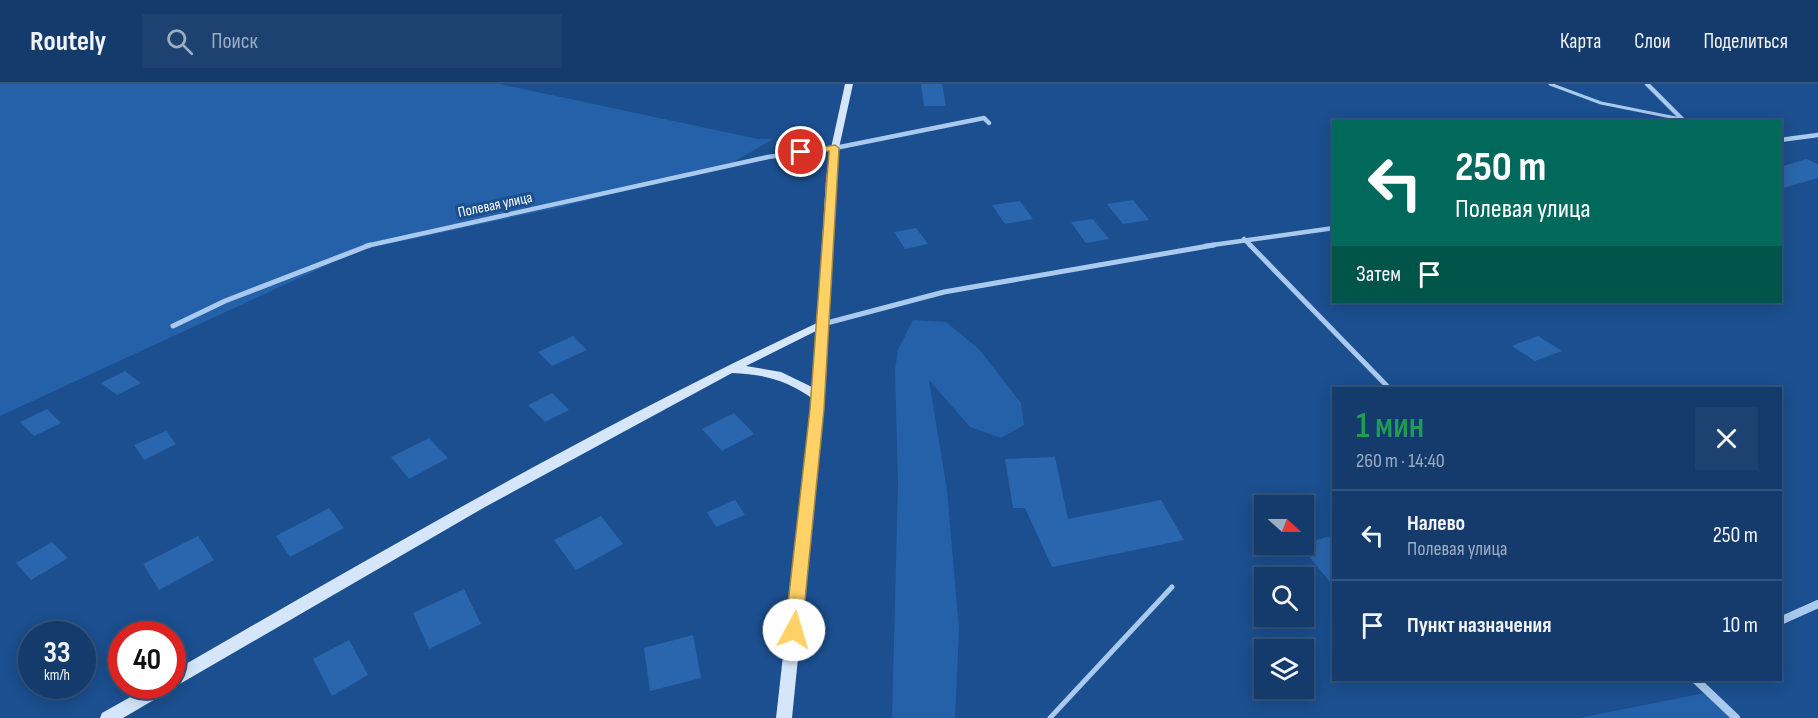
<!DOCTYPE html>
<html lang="ru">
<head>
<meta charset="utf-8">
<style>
	:root { --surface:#143b6b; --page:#1d4271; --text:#f1f3f6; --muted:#9dadc1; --line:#33557e }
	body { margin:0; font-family:"Sofia Sans Condensed",sans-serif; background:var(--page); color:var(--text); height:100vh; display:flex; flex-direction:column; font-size:22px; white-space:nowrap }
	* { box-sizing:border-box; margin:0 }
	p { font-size:20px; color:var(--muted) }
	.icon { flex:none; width:33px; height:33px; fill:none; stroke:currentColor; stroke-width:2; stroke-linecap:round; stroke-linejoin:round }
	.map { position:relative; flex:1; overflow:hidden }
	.side { position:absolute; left:1332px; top:303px; width:450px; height:294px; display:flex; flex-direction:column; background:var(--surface); border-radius:0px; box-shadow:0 3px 15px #0003,0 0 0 2px var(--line) }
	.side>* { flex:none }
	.banner { position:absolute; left:1332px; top:36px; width:450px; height:183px; border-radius:0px; box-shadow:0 3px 15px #0003,0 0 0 2px var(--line); background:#00695c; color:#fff; overflow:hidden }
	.needle { width:39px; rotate:111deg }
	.tools { position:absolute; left:1254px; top:411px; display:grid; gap:12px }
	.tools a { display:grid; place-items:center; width:60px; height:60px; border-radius:0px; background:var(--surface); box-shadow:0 3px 15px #0003,0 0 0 2px var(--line); font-size:30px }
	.speed { position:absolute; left:18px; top:537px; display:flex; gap:12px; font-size:30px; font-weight:700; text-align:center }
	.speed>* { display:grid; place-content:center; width:78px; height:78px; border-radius:50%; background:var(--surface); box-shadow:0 3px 15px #0003,0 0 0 2px var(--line); line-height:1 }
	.speed small { font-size:15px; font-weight:400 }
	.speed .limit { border:9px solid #d22; background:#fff; color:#111 }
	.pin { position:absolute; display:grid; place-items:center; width:51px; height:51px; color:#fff; margin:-26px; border:3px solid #fff; border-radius:50%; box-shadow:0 2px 6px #0007 }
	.me { position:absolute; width:66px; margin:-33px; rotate:6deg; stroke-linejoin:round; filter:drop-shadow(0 0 4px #0008) }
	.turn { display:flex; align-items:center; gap:21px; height:126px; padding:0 24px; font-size:27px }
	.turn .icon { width:78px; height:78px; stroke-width:2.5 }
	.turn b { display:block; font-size:42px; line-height:51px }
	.then { display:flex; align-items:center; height:57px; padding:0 24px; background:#0003; gap:12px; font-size:22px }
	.round { display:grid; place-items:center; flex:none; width:63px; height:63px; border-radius:0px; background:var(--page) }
	.head { display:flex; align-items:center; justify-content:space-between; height:102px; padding:0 24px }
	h1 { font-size:36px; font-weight:600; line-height:45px; color:#1e9e55 }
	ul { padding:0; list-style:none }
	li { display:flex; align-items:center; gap:18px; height:90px; padding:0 24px; border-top:2px solid var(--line) }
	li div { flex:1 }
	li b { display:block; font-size:22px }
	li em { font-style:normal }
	header { display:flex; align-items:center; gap:36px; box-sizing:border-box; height:84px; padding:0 30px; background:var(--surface); border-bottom:2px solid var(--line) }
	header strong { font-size:28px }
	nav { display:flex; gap:33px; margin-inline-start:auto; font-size:21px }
	.search { width:420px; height:54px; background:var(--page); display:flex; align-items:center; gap:15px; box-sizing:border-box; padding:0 21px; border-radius:0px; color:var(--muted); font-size:22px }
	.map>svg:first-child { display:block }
	.green { fill:#2461a8 }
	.building { fill:#2a66ad }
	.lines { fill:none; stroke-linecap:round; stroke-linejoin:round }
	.lane-far1 { stroke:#a9c9ee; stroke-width:3 }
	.lane { stroke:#a9c9ee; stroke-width:5 }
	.street-far2 { stroke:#a9c9ee; stroke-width:4.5 }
	.street-far1 { stroke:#a9c9ee; stroke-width:5 }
	.street { stroke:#a9c9ee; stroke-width:8 }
	.secondary { fill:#d6e6fa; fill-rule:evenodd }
	.route { fill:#ffd166; stroke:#a68842; stroke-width:1.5 }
	.labels { text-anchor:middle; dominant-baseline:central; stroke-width:6; stroke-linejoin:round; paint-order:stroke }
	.far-street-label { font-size:15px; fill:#fff; stroke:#1b4f8f }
</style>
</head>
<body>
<header>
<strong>Routely</strong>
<div class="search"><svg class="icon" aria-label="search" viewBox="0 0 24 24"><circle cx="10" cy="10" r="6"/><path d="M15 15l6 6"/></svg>Поиск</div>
<nav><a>Карта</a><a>Слои</a><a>Поделиться</a></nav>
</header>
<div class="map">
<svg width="1818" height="634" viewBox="0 0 1818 634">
	<rect width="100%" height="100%" fill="#1b4f8f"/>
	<g class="green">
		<polygon points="0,0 500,0 758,55 773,55 730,80 561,123 360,166 0,332"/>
		<polygon points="913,236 946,238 979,265 1021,319 1024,341 1001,354 970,343 929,296 947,406 959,545 955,634 892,634 898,400 895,286 898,266"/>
		<polygon points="1705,609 1730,634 1579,634"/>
	</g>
	<g class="building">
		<polygon points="921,0 942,0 946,22 924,22"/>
		<polygon points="1806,75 1818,80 1818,94 1780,105 1780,83"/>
		<polygon points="1133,116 1149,136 1123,140 1107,120"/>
		<polygon points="1020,117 1033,135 1005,140 992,121"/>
		<polygon points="1093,135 1109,155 1086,159 1071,138"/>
		<polygon points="916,144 928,160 905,165 894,148"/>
		<polygon points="573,252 587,266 552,282 538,268"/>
		<polygon points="1538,252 1562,267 1535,277 1512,262"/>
		<polygon points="125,287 141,299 117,311 101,299"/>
		<polygon points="552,309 569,326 545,338 528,321"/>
		<polygon points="47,325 61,339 34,352 20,338"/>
		<polygon points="734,329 754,350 722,367 702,345"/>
		<polygon points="166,347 176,360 144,376 134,361"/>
		<polygon points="429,354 448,374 409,395 391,373"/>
		<polygon points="1055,373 1068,435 1161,416 1184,456 1052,483 1025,424 1013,424 1005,375"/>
		<polygon points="735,416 745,431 716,443 707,428"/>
		<polygon points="329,424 344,444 290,473 276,452"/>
		<polygon points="601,432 623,460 576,486 554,456"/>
		<polygon points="1334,451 1334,503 1300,461"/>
		<polygon points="198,452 214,476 159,506 143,480"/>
		<polygon points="52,458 68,474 31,496 16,479"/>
		<polygon points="464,505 481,540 429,565 413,529"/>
		<polygon points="693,551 701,594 650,607 644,564"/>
		<polygon points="349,556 368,591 332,612 313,575"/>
	</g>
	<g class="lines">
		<polyline class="lane-far1" points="1550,0 1601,19 1681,35"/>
		<polyline class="lane" points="1050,634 1172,503"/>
		<g class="street-far2">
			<polyline points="1647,0 1685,38"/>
			<polyline points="1780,56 1818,51"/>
			<polyline points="1244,155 1251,162"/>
			<polyline points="366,162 768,73 835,64 984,34 989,39"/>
			<polyline points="1205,162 1334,144"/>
		</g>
		<g class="street-far1">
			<polyline points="1250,161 1389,304"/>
			<polyline points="823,240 944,208 1214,161"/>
			<polyline points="173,242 225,217 370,161"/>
		</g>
		<g class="street">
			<polyline points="1780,537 1818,520"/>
			<polyline points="1696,596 1736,634"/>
		</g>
		<path class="secondary" d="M845,0H853L839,64L836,95L823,325L792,634H776L812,314C786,296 763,290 732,289L485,423L178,601L171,602L169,607L123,634H100L102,629L150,602H172V588C384,466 596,342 817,239L826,95L831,64ZM816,247L812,303L781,288L746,282Z"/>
	</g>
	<polygon class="route" points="835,61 839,64 824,325 802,546 800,551 794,553 788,551 785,546 810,325 829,67 801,70 796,68"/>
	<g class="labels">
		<g class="far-street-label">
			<text transform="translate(495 121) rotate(-12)">Полевая улица</text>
		</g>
	</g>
</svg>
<div class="tools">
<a><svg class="needle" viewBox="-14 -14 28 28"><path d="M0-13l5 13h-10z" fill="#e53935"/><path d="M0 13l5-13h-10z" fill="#9dadc1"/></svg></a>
<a><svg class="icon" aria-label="search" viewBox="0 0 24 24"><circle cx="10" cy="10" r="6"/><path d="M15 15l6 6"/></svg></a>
<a><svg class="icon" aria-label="layers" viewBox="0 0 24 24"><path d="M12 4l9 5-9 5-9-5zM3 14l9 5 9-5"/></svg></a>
</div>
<div class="speed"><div>33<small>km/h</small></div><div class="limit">40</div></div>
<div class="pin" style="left:801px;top:68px;background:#d93025"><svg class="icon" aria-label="arrive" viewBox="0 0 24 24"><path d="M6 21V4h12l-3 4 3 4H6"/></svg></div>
<svg class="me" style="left:794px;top:546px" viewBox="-20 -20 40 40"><circle r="19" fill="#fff"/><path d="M0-13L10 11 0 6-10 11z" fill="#ffd166"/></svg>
<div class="banner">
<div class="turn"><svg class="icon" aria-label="left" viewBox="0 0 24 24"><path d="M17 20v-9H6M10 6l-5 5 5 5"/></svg><div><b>250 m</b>Полевая улица</div></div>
<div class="then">Затем<svg class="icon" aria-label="arrive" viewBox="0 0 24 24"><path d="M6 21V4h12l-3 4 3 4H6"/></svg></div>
</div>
<section class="side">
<div class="head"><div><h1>1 мин</h1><p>260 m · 14:40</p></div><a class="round"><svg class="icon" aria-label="close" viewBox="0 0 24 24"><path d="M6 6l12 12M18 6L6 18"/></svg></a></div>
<ul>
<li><svg class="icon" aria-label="left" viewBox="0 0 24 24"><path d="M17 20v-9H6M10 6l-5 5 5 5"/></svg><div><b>Налево</b><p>Полевая улица</p></div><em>250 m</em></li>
<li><svg class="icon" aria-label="arrive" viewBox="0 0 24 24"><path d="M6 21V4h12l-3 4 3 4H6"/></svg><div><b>Пункт назначения</b></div><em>10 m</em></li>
</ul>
</section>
</div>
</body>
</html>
